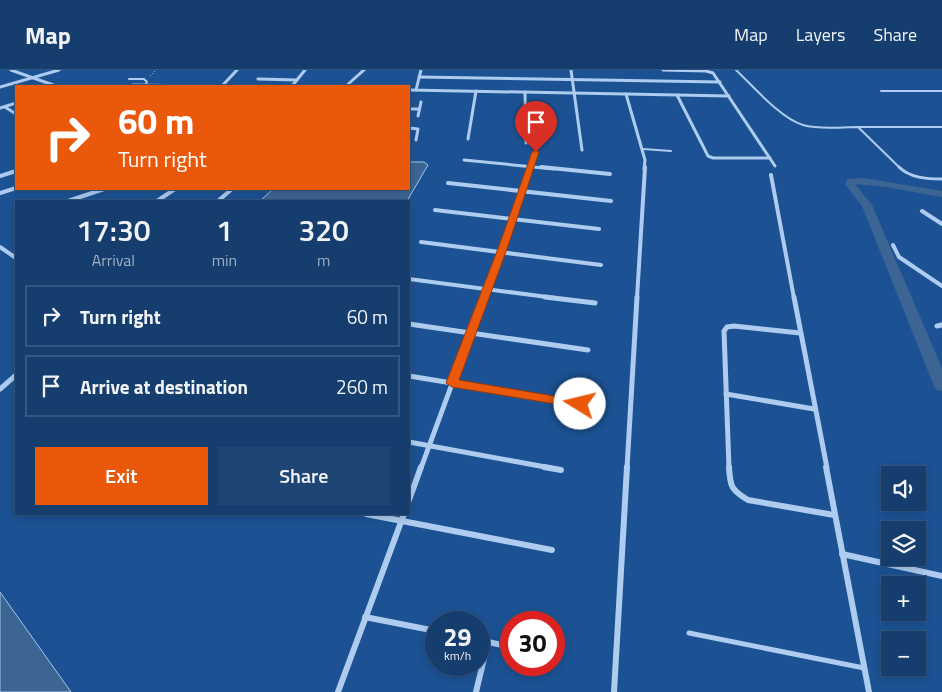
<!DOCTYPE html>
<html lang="en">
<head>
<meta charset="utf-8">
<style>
	:root { --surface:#153e6e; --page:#1e4573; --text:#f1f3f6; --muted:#9daec2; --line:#345781; --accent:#ea580c }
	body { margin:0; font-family:"Titillium Web",sans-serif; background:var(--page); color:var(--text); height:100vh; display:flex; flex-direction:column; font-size:19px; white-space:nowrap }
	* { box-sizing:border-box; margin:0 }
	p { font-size:16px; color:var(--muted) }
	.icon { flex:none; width:28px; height:28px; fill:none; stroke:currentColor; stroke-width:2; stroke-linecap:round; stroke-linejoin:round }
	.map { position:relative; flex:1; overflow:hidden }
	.details { position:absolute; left:15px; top:130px; width:395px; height:315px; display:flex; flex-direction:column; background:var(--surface); border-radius:0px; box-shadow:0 2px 8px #0003,0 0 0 1px var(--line) }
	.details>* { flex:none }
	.banner { position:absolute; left:15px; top:15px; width:395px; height:105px; border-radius:0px; box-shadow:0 2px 8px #0003,0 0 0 1px var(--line); background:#ea580c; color:#fff; overflow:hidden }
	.tools { position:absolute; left:881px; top:396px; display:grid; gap:10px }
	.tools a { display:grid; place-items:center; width:45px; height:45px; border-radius:0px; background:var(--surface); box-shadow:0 2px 8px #0003,0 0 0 1px var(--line); font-size:25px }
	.speed { position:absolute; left:425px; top:541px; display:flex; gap:10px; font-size:25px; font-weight:700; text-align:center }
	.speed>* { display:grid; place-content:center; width:65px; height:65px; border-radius:50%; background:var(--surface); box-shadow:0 2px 8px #0003,0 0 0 1px var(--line); line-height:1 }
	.speed small { font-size:12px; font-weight:400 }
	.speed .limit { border:8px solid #d22; background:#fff; color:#111 }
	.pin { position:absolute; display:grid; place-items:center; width:42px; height:42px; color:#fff; margin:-51px -21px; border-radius:50% 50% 50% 0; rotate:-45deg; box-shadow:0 0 5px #0007 }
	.pin .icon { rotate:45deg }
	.me { position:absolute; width:55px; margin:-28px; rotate:279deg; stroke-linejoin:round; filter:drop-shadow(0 0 4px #0008) }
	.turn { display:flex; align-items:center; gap:18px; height:105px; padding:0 20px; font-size:22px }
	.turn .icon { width:65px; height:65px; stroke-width:2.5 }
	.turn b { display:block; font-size:35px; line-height:42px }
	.eta { display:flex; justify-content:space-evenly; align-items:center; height:85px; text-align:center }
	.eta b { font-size:30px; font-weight:600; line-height:35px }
	.cta { display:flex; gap:10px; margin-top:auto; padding:10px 20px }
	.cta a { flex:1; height:58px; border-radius:0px; background:var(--accent); color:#fff; font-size:20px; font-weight:600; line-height:58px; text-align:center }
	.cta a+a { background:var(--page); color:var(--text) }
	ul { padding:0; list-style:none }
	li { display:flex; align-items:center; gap:15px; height:62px; margin:0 10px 8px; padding:0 10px; border:2px solid var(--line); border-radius:0px }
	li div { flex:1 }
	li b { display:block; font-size:19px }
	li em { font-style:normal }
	header { display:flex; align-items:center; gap:30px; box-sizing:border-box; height:70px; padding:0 25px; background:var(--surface); border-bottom:1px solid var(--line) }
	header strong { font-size:24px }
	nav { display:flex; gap:28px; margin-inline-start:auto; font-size:18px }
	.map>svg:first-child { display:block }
	.water { fill:#3d6594; stroke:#a0c7f1 }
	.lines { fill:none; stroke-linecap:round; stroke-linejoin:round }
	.canal { fill:#3d6594; fill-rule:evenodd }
	.path { stroke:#adccef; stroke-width:1; stroke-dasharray:1 2; stroke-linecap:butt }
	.service-far2 { stroke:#adccef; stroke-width:2 }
	.service-far1 { stroke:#adccef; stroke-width:3 }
	.service { stroke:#adccef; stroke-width:5 }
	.minor-far3 { stroke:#adccef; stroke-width:3 }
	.minor-far2 { stroke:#adccef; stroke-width:4 }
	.minor-far1 { stroke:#adccef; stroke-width:5 }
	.minor { stroke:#adccef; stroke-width:6 }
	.route { fill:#ea580c; stroke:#983908 }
</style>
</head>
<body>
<header>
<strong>Map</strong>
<nav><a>Map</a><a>Layers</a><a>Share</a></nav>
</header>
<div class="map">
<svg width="942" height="622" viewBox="0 0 942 622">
	<rect width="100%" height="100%" fill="#1c5293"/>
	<g class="water">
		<polygon points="409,92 424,92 428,95 407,131 260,131 273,119 409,119"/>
		<polygon points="0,522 71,622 0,622"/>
	</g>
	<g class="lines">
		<polygon class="canal" points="863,108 942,121 942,127 886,117 855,114 872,135 942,298 942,321 937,320 934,316 862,136 845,114 848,109"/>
		<polyline class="path" points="150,6 156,0"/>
		<g class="service-far2">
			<path d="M736,0C753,16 780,48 803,55C820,60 841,57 858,57L901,99"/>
			<polyline points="129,9 144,9 147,12 145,15"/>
			<polyline points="881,21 942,21"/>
			<polyline points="858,57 942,57"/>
			<polyline points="643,79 671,81"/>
		</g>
		<path class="service-far1" d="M899,97C910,108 927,109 942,109"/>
		<polyline class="service" points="689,563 864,598"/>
		<g class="minor-far3">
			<polyline points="11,0 56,16"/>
			<polyline points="571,0 582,80"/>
			<polyline points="663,0 706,1 713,3 775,96"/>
			<polyline points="419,7 720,12"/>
			<polyline points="258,9 297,10"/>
			<polyline points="133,15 202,16"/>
			<polyline points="222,16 237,0"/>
			<polyline points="292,16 305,0"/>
			<polyline points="346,16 364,0"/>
			<polyline points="0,17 59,0"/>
			<polyline points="409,20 729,26"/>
			<polyline points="416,20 421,0"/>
			<polyline points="525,22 526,73"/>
			<polyline points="626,24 645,90 644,99"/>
			<polyline points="677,25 708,86 713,88 770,88"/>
			<polyline points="5,37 16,44"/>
			<polyline points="0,38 16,33"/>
			<polyline points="409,39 419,39"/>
			<polyline points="418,46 421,32"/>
			<polyline points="409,58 418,59 416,70"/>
			<polyline points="468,69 476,21"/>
			<polyline points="464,90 554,99"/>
			<polyline points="529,99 535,82"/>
		</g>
		<g class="minor-far2">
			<polyline points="541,97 610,104"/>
			<polyline points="771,105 794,228"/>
			<polyline points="0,106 16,101"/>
			<polyline points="448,113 611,131"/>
			<polyline points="0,123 16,118"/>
			<polyline points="68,131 104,119"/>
			<polyline points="157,131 175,119"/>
			<polyline points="218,131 232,119"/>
			<polyline points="435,140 599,159"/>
			<polyline points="922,141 942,154"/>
			<polyline points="421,172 601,195"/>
			<polyline points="893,175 899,187 942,216"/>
			<polyline points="0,177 16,188"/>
			<polyline points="409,209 555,228"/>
			<polyline points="484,228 530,97"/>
			<polyline points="637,228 645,97"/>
		</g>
		<g class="minor-far1">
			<polyline points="545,227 595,233"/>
			<polyline points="794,227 827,398"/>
			<polyline points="409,254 588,280"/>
			<polyline points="937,256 942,255"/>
			<polyline points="409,306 580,334"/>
			<polyline points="0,319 16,305"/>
			<polyline points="726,324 814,339"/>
			<polyline points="409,372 551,398"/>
			<polyline points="421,398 484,227"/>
			<polyline points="627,398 637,227"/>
			<polyline points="729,398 724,261 727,257 734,256 800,263"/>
		</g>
		<g class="minor">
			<polyline points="544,397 561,400"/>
			<path d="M729,397C730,416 731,420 748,430L834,445"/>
			<polyline points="826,397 869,622"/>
			<polyline points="409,430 421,397"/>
			<polyline points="366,444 552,480"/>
			<polyline points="842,484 942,506"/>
			<polyline points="365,547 436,561"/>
			<polyline points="479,570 511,577"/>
			<polyline points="338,622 404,444"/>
			<polyline points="476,622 488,572"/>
			<polyline points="614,622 627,397"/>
		</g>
	</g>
	<polygon class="route" points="536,80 539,82 508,176 459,310 584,331 586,334 584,336 580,338 452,317 446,313 499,176 532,82"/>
</svg>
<div class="tools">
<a><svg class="icon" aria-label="sound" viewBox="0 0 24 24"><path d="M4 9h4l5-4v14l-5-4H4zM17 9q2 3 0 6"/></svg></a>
<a><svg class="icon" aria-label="layers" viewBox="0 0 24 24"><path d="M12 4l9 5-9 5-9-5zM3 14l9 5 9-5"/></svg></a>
<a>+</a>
<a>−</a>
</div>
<div class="speed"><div>29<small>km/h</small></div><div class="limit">30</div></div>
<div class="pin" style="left:536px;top:82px;background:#d93025"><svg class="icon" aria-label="arrive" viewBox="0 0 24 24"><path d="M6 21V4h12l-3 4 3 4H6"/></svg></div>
<svg class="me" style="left:580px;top:334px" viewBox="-20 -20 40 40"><circle r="19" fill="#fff"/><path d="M0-13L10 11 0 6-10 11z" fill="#ea580c"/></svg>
<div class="banner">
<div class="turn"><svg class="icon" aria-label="right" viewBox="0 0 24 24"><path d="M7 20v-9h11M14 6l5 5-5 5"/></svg><div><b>60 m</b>Turn right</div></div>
</div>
<section class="details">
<div class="eta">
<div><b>17:30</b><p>Arrival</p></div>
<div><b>1</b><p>min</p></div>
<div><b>320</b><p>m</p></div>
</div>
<ul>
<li><svg class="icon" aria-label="right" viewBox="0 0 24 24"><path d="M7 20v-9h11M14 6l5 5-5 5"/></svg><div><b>Turn right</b></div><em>60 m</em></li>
<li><svg class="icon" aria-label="arrive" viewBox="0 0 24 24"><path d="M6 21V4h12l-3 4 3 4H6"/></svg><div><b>Arrive at destination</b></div><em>260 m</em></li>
</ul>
<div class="cta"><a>Exit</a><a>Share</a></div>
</section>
</div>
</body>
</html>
